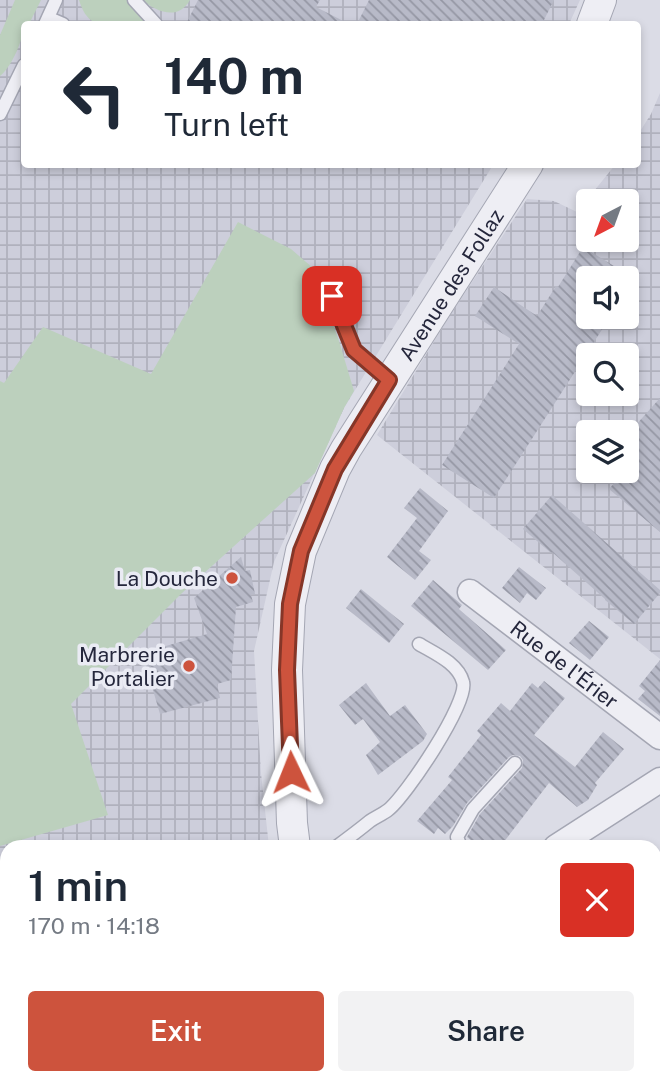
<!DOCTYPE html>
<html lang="en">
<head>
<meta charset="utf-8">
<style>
	:root { --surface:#fff; --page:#f2f2f3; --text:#1f2937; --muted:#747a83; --accent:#cd533d }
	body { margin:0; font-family:"Public Sans",sans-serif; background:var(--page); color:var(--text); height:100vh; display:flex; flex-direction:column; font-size:26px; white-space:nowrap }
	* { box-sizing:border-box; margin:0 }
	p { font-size:23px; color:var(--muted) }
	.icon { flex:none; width:38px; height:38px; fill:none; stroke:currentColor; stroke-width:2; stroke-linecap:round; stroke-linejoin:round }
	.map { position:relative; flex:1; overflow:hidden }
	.details { position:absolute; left:0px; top:840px; width:662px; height:245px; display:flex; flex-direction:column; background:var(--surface); border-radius:21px 21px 0 0; box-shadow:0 4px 10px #0003 }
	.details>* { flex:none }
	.guide { position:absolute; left:21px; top:21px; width:620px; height:147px; border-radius:7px; box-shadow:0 4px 10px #0003; background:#fff; color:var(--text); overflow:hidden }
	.needle { width:46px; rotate:221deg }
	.controls { position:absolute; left:576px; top:189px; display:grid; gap:14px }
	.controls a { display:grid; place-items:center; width:63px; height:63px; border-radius:7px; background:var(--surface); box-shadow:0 4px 10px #0003; font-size:35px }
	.pin { position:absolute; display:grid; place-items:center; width:60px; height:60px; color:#fff; margin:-30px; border-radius:14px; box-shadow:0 4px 10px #0006 }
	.me { position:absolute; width:77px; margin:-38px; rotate:358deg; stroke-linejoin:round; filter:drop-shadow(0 0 5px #0008) }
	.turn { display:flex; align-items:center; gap:24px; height:147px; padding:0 28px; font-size:32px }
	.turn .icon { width:91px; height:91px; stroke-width:2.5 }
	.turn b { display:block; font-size:49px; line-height:60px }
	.round { display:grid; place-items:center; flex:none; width:74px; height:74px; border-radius:7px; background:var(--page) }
	.head { display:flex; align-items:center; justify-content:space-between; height:119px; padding:0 28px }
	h1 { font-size:42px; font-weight:600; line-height:52px }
	.button { display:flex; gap:14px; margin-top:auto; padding:14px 28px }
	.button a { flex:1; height:80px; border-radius:7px; background:var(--accent); color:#fff; font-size:28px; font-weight:600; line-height:80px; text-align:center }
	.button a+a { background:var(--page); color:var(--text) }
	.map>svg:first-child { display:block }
	.industrial { fill:url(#industrial-grid); fill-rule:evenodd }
	.grass { fill:#bcd0bd }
	.building { fill:url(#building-back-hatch) }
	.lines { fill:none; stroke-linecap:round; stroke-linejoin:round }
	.service-casing { stroke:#a4a6b3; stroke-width:15 }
	.minor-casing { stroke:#a4a6b3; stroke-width:27 }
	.tertiary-casing { stroke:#a4a6b3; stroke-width:32 }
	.service { stroke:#eeeef4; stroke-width:12 }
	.minor { stroke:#eeeef4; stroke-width:24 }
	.tertiary { stroke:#eeeef4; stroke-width:30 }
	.route-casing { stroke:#853628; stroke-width:18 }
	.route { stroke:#cd533d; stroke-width:12 }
	.poi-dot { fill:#cd533d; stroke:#eaebf4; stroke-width:2.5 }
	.labels { text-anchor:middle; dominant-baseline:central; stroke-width:7; stroke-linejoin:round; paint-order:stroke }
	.street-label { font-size:21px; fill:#25273c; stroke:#eaebf4 }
	.poi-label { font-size:21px; fill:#25273c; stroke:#eaebf4; text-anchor:end }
</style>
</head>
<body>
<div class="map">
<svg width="660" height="1085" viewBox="0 0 660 1085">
	<defs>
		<pattern id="industrial-grid" width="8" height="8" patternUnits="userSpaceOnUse" patternTransform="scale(1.75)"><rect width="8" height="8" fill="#cdcedb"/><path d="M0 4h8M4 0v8" fill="none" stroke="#b0b1bd"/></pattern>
		<pattern id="building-back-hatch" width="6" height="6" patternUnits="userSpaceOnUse" patternTransform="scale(1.75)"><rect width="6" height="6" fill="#b8bac8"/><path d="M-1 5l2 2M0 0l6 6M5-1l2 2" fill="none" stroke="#9597a4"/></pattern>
	</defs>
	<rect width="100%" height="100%" fill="#dbdce6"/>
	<g class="industrial">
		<polygon points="0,0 580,0 569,24 24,24 24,164 493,165 344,408 274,562 254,651 261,773 269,847 7,847 7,1078 291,1078 292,1085 0,1085"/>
		<path d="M660,93V659L377,435L447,320L527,199L554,201L577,212L615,165L637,164V136L651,114ZM588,201H626V240H588ZM588,278H626V317H588ZM588,355H626V394H588ZM588,432H626V471H588Z"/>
	</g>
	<g class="grass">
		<path d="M15,0H41L29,24H24C24,39 11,68 0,76V35Z"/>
		<path d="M79,0H127L149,24C137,24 104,27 96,23C86,19 82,9 79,0Z"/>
		<path d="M142,0H190C178,21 157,12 142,0Z"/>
		<polygon points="238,222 291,249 313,268 339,341 354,391 344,408 315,473 182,593 71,704 108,815 0,846 0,381 4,383 43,327 151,374"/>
	</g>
	<g class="building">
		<polygon points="198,0 320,0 316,7 349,24 186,24"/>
		<polygon points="369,0 554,0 542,24 357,24"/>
		<polygon points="583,247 614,266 607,278 588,278 588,317 610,317 494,498 442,465 519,344 475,316 494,287 537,316 556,286 558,287"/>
		<polygon points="660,398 660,532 609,489 625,471 626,471 626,436"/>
		<polygon points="420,488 448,511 419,551 431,560 415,580 387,557 417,518 404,508"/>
		<polygon points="552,495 660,590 660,593 634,624 605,600 605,599 552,552 551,553 523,529"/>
		<polygon points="241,557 245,571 250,570 255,594 251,595 253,602 236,607 231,680 217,684 220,698 160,714 142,653 207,634 194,598"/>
		<polygon points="519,567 546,588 536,600 527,593 520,603 502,588"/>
		<polygon points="433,580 462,605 459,609 460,610 506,650 488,670 411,606"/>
		<polygon points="361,589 404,624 389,643 346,608"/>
		<polygon points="589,621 609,637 590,660 569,643"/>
		<polygon points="660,660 660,716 638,699 645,691 639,686"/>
		<polygon points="544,681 565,698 534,735 575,767 603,732 624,749 595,783 597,785 588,800 577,807 549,783 500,847 479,847 467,837 480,814 522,768 523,760 520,756 513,755 509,757 467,803 453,826 445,834 438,828 434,834 417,821 452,780 448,777 481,735 477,731 501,703 510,711 532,683 538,688"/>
		<polygon points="366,683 390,716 405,705 427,734 423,741 378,775 366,755 380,742 363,719 355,725 339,705"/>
	</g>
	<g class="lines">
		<g class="service-casing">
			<g id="service">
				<polyline points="134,0 156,24"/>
				<polyline points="49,18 63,24"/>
				<polyline points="45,24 56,0"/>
				<polyline points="0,114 24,65"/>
				<polyline points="332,296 354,350 389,380"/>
				<path d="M336,847C347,839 359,830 370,821C376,817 383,814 388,810C406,796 469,702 463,682C458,663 434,653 419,644"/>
				<polyline points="461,847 457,837 473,809 515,763"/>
			</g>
		</g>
		<g class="minor-casing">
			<g id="minor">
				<path id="s1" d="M470,592L660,737"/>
				<polyline points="556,847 660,780"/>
			</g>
		</g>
		<g class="tertiary-casing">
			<g id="tertiary">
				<polyline points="592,24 601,0"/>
				<path id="s2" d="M295,847L292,823L287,670L290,604L301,551L335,469L346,449L528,164"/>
				<polyline points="316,1078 317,1085"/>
			</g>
		</g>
		<use href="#service" class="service"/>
		<use href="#minor" class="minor"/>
		<use href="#tertiary" class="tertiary"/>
	</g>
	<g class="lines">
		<g class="route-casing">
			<polyline id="route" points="291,772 287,670 290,604 301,551 335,469 389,380 354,350 332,296"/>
		</g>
		<use href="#route" class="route"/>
	</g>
	<g class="poi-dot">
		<circle cx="232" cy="578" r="7"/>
		<circle cx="189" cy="666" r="7"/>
	</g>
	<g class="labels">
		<g class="street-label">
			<text stroke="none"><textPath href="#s2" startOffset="604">Avenue des Follaz</textPath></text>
			<text stroke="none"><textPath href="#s1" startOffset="119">Rue de l'Érier</textPath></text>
		</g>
		<g class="poi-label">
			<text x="218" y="578">La Douche</text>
			<text x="175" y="654">Marbrerie<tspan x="175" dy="24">Portalier</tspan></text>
		</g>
	</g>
</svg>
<div class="controls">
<a><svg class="needle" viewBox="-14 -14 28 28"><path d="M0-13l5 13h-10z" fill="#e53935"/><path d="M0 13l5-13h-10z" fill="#747a83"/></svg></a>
<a><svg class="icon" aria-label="sound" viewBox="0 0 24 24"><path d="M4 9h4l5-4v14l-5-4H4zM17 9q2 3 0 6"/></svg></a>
<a><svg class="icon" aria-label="search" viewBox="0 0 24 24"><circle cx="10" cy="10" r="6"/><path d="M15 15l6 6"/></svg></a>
<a><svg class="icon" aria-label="layers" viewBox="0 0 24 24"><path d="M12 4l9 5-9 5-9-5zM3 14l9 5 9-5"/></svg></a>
</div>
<div class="pin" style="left:332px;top:296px;background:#d93025"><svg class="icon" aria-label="arrive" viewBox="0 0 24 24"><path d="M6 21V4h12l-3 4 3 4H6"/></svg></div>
<svg class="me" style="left:291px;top:772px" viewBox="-20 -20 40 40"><path d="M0-17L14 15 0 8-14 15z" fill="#cd533d" stroke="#fff" stroke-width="4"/></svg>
<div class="guide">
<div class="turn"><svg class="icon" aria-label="left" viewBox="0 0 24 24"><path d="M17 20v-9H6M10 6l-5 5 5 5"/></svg><div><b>140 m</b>Turn left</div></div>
</div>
<section class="details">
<div class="head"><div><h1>1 min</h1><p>170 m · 14:18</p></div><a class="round" style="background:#d93025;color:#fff"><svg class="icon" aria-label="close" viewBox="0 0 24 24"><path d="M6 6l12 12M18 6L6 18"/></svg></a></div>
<div class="button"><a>Exit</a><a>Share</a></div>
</section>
</div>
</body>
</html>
